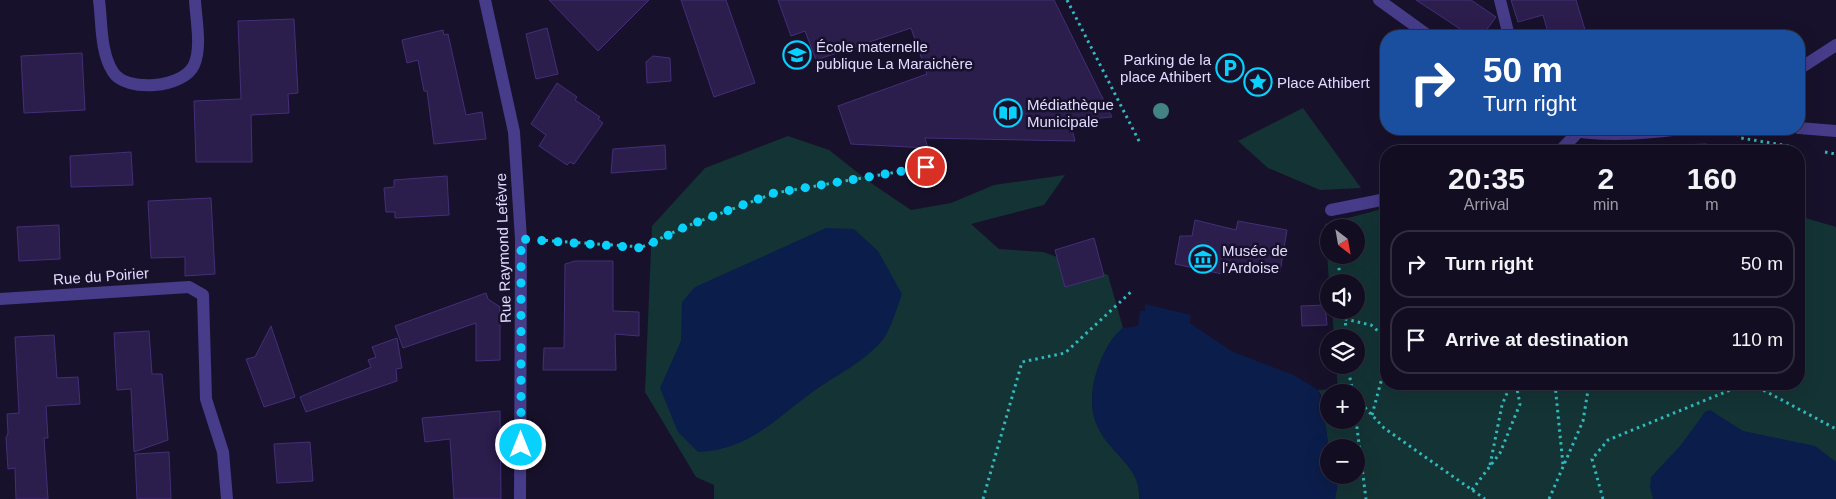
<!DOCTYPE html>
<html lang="en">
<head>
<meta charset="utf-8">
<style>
	:root { --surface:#120d20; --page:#1f1b2d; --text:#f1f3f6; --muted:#9c9ca5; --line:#312d3e }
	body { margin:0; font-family:Helvetica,sans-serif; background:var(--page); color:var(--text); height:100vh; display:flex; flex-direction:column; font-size:19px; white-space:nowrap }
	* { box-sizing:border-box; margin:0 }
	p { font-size:16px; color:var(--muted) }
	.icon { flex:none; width:28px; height:28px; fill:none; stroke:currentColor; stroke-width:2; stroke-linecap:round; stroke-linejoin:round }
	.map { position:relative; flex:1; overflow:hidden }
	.panel { position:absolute; left:1380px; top:145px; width:425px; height:245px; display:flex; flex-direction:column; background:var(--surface); border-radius:20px; box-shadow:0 5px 20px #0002,0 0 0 1px var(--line) }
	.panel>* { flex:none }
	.top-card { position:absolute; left:1380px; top:30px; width:425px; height:105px; border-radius:20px; box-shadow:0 5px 20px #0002,0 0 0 1px var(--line); background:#1a4fa0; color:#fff; overflow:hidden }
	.needle { width:32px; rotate:149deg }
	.fabs { position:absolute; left:1320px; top:219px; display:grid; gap:10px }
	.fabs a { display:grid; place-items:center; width:45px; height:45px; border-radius:50%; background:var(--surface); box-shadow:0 5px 20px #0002,0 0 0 1px var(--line); font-size:25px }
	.pin { position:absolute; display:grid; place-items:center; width:42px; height:42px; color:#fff; margin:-21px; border:2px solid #fff; border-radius:50%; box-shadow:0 1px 5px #0007 }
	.me { position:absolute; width:55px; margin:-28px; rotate:0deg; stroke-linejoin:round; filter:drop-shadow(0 0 4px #0008) }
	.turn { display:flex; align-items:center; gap:18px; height:105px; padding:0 20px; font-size:22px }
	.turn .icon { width:65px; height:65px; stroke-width:2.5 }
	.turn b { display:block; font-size:35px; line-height:42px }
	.eta { display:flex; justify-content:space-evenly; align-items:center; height:85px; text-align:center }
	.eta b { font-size:30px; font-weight:700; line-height:35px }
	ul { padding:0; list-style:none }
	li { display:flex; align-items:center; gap:15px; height:68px; margin:0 10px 8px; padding:0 10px; border:2px solid var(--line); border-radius:20px }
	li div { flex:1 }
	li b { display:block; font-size:19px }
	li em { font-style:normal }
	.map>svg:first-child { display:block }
	.green { fill:#143335; fill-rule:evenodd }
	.water { fill:#0b1d4a }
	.building { fill:#2b1d4c; stroke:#442f78 }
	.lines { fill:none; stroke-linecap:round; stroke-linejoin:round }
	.path { stroke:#31babd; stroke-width:3; stroke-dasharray:2.5 4; stroke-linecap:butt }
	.service { stroke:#463c8a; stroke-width:12 }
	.minor { stroke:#463c8a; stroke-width:12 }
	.tree { fill:#428384 }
	.route { stroke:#08d1fe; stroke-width:9; stroke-dasharray:0 16.2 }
	.labels { text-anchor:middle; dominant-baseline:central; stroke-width:5; stroke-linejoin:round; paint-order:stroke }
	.poi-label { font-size:15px; fill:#e2dbff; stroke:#18112b; text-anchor:start }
	.street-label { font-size:15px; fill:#e2dbff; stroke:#18112b }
</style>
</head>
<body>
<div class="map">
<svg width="1836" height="499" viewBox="0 0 1836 499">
	<rect width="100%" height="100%" fill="#18112b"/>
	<g class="green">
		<polygon points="1303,108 1361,188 1320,190 1268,168 1238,141"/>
		<path d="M788,136L829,150L871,183L911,210L951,203L994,185L1065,175L1044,205L971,224L999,249L1043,252L1108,275L1123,328C1110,338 1102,356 1097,371C1073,448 1144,452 1139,499H714V485L696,477L645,392L652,226L705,168Z"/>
		<polygon points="1707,143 1708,151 1651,151 1677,145"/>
		<path d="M1386,208V384H1799V216L1836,227V499H1335L1339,475H1356V448H1329V450L1321,395L1318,390L1338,389L1336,365H1356V338L1334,337L1332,310H1356V282H1329L1325,224ZM1329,228H1356V255H1329ZM1329,392H1356V420H1329Z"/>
	</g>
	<g class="water">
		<path d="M826,228L854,229L878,251L902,294C897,307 890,333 881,342C860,365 834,376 810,394C773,421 748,450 698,452L678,432L660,388L681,341L682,302L695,287Z"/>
		<path d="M1145,304L1191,315L1190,323L1233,352L1294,375L1318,390L1323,406L1329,450V475H1339L1335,499H1139C1144,452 1073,448 1097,371C1102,356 1110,338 1123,328L1138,326L1140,311H1145Z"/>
		<polygon points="1710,410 1743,431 1815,446 1836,462 1836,499 1653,499 1650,487 1651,477 1681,445 1705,412"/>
	</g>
	<g class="building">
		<polygon points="549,0 649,0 598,51"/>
		<polygon points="681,0 726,0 755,83 714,97"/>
		<polygon points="778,0 1054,0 1112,117 1070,121 1075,141 925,138 928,148 851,144 838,106 927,74 911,28 816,60 805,31 791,36"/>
		<polygon points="1416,0 1471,0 1496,17 1482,36 1471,36"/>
		<polygon points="1511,0 1576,0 1586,33 1575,36 1549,36 1543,15 1518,22"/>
		<polygon points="294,19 298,93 288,94 289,113 251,115 252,162 196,162 194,101 241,99 238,21"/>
		<polygon points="547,28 558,74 536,79 526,34"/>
		<polygon points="443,30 444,35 448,34 466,115 482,112 486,139 434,144 427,91 424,91 418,60 407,63 402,40"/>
		<polygon points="82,53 85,110 24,113 21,56"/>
		<polygon points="653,56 670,58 671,81 647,83 646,62"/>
		<polygon points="557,83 577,97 575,100 600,117 598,119 603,123 574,164 570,162 567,165 539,146 546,135 531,124"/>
		<polygon points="665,145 666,169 611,173 613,149"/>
		<polygon points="131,152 133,185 71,187 70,156"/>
		<polygon points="447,176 449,215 395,218 395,212 386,212 384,188 394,187 394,180"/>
		<polygon points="211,198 215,274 185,276 185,257 151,258 148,201"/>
		<polygon points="1195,220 1236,230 1238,221 1287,230 1280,272 1231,262 1227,275 1175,264 1180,236 1192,236"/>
		<polygon points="59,225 60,259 19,261 17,227"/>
		<polygon points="1094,238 1104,276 1065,287 1055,250"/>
		<polygon points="575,261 613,261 613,311 639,312 639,336 615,334 616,370 543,370 544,348 564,348 565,264"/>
		<polygon points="486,293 488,299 500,307 500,360 476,361 476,323 403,348 395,326"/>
		<polygon points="1325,305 1327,325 1302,326 1301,306"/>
		<polygon points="271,326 295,397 264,407 246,359 255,357"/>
		<polygon points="149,331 152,374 162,374 168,440 134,452 131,389 117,390 114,333"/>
		<polygon points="54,335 57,378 78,377 80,404 46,406 48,438 44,438 48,499 16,499 15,468 8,469 6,438 8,433 7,414 19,413 15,337"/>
		<polygon points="397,338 402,368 396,369 397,381 306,412 300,397 371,367 368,360 376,357 372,347"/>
		<polygon points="500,411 501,499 454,499 450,439 425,442 422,418"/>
		<polygon points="310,442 313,481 277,483 274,444"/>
		<polygon points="169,452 171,499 137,499 135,454"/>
	</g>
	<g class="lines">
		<g class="path">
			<polyline points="1067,0 1140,143"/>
			<polyline points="1732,129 1741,138 1789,146"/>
			<polyline points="1825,152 1836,154"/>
			<polyline points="539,240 642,247 687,226 775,193 926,167"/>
			<polyline points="1337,255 1341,282"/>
			<polyline points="1345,310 1346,338"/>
			<polyline points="1345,319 1371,325 1386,338"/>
			<polyline points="1347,365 1353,392"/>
			<polyline points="1555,384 1563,465"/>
			<polyline points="1752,384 1836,429"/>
			<polyline points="1356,398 1384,428 1485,499"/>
			<polyline points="1372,415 1386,363"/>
			<polyline points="1356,420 1366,499"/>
			<polyline points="1490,465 1502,405 1511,384"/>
			<polyline points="1472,490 1500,453 1520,404 1516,384"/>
			<polyline points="983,499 1022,362 1065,353 1132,291"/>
			<polyline points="1549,499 1583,421 1589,384"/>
			<polyline points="1603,499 1592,459 1608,440 1745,384"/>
		</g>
		<g class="service">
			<polyline points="1560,151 1578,132"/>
			<polyline points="1331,210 1386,199"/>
		</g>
		<g class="minor">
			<path d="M99,0C102,22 100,52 113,72C126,93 184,88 194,65C202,47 196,20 195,0"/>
			<polyline points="485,0 514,132 521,239 520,499"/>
			<polyline points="1379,0 1429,36"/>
			<polyline points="1500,0 1508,32 1506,36"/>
			<polyline points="1799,69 1836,45"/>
			<polyline points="1799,128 1836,131"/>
			<path d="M1560,129C1605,137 1638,134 1683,129"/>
			<polyline points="0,299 189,287 203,295 206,399 223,452 227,499"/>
		</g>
	</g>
	<circle class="tree" cx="1161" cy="111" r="8"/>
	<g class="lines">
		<polyline class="route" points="521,445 521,239 642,248 687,226 774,193 926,167"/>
	</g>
	<defs>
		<g id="school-ring" transform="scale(1.4375)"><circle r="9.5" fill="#18112b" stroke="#08d1fe" stroke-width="1.5"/><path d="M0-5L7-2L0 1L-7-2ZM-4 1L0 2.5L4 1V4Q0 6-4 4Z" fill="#08d1fe"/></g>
		<g id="parking-ring" transform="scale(1.4375)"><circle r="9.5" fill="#18112b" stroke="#08d1fe" stroke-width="1.5"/><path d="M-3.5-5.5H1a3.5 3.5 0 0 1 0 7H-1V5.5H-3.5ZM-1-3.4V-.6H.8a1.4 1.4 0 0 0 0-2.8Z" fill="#08d1fe"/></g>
		<g id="sight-ring" transform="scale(1.4375)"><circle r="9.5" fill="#18112b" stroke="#08d1fe" stroke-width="1.5"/><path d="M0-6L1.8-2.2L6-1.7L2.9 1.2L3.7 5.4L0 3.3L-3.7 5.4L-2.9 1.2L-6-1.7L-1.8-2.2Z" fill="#08d1fe"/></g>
		<g id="library-ring" transform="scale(1.4375)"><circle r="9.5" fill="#18112b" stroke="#08d1fe" stroke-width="1.5"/><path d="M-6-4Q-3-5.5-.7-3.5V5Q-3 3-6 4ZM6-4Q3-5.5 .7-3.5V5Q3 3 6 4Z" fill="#08d1fe"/></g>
		<g id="museum-ring" transform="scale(1.4375)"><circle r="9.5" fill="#18112b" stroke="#08d1fe" stroke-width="1.5"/><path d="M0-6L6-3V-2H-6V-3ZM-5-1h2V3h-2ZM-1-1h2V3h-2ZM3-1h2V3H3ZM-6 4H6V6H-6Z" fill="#08d1fe"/></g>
	</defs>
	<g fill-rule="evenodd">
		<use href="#school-ring" x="797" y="55"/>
		<use href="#parking-ring" x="1230" y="68"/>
		<use href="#sight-ring" x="1258" y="82"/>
		<use href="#library-ring" x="1008" y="113"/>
		<use href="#museum-ring" x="1203" y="259"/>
	</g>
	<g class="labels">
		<g class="poi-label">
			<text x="816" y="46">École maternelle<tspan x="816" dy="17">publique La Maraichère</tspan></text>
			<text x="1211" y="59" text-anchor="end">Parking de la<tspan x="1211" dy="17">place Athibert</tspan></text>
			<text x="1277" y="82">Place Athibert</text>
			<text x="1027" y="104">Médiathèque<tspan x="1027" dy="17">Municipale</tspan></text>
			<text x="1222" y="250">Musée de<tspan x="1222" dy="17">l'Ardoise</tspan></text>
		</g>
		<g class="street-label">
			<text transform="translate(503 248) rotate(-92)">Rue Raymond Lefèvre</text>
			<text transform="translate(101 276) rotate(-4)">Rue du Poirier</text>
		</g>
	</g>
</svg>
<div class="fabs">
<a><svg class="needle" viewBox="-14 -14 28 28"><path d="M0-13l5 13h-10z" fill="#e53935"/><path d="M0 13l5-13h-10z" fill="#9c9ca5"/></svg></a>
<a><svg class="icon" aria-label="sound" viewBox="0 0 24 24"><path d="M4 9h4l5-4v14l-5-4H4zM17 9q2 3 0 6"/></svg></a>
<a><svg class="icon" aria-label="layers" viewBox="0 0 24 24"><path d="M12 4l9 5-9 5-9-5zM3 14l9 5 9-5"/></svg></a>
<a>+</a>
<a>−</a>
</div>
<div class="pin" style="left:926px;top:167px;background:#d93025"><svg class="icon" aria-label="arrive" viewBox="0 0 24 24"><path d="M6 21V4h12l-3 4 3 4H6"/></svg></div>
<svg class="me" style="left:521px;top:445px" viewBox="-20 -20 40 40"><circle r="17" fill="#08d1fe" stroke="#fff" stroke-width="3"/><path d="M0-11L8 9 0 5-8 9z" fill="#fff"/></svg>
<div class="top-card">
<div class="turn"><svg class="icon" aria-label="right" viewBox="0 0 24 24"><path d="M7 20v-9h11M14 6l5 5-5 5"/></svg><div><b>50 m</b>Turn right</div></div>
</div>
<section class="panel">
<div class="eta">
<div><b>20:35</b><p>Arrival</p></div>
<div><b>2</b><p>min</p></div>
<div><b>160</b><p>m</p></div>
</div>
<ul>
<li><svg class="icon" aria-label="right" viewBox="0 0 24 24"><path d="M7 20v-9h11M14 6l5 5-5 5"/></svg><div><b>Turn right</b></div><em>50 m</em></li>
<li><svg class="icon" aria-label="arrive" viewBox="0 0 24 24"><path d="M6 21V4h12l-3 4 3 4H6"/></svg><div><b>Arrive at destination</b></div><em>110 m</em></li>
</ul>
</section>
</div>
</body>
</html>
